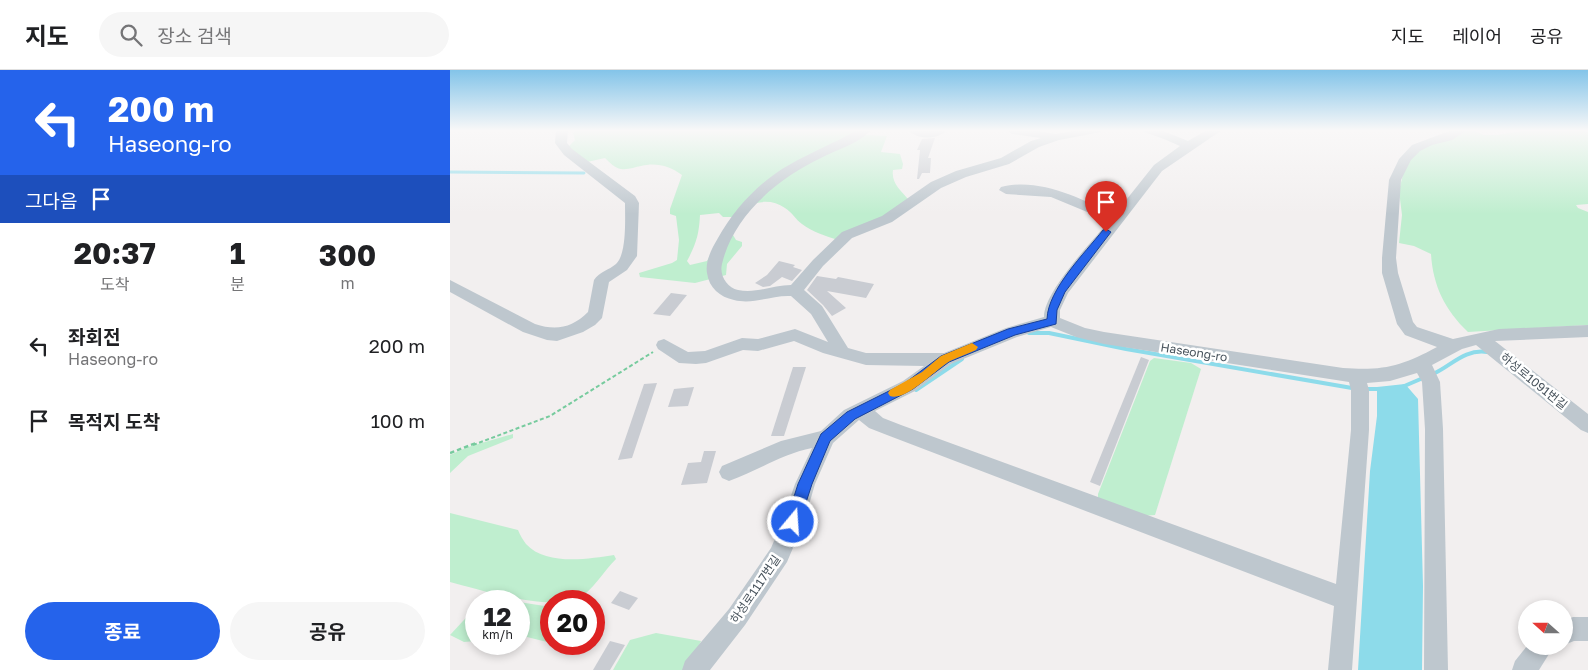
<!DOCTYPE html>
<html lang="ko">
<head>
<meta charset="utf-8">
<style>
	:root { --surface:#fff; --page:#f6f6f6; --text:#202124; --muted:#757577; --line:#e0e0e0; --accent:#2563eb }
	body { margin:0; font-family:"Golos Text","Noto Sans KR",sans-serif; background:var(--page); color:var(--text); height:100vh; display:flex; flex-direction:column; font-size:19px; white-space:nowrap }
	* { box-sizing:border-box; margin:0 }
	p { font-size:16px; color:var(--muted) }
	.icon { flex:none; width:28px; height:28px; fill:none; stroke:currentColor; stroke-width:2; stroke-linecap:round; stroke-linejoin:round }
	.map { position:relative; flex:1; overflow:hidden }
	.drawer { display:flex; flex-direction:column; background:var(--surface); width:450px }
	.drawer>* { flex:none }
	.hud { background:#2563eb; color:#fff; overflow:hidden }
	.needle { width:32px; rotate:291deg }
	.tools { position:absolute; left:1068px; top:530px; display:grid; gap:10px }
	.tools a { display:grid; place-items:center; width:55px; height:55px; border-radius:50%; background:var(--surface); box-shadow:0 2px 8px #0003; font-size:25px }
	.speed { position:absolute; left:15px; top:520px; display:flex; gap:10px; font-size:25px; font-weight:700; text-align:center }
	.speed>* { display:grid; place-content:center; width:65px; height:65px; border-radius:50%; background:var(--surface); box-shadow:0 2px 8px #0003; line-height:1 }
	.speed small { font-size:12px; font-weight:400 }
	.speed .limit { border:8px solid #d22; background:#fff; color:#111 }
	.pin { position:absolute; display:grid; place-items:center; width:42px; height:42px; color:#fff; margin:-51px -21px; border-radius:50% 50% 50% 0; rotate:-45deg; box-shadow:0 0 5px #0007 }
	.pin .icon { rotate:45deg }
	.me { position:absolute; width:55px; margin:-28px; rotate:18deg; stroke-linejoin:round; filter:drop-shadow(0 0 4px #0008) }
	.turn { display:flex; align-items:center; gap:18px; height:105px; padding:0 25px; font-size:22px }
	.turn .icon { width:65px; height:65px; stroke-width:2.5 }
	.turn b { display:block; font-size:35px; line-height:42px }
	.then { display:flex; align-items:center; height:48px; padding:0 25px; background:#0003; gap:10px; font-size:19px }
	.eta { display:flex; justify-content:space-evenly; align-items:center; height:85px; text-align:center }
	.eta b { font-size:30px; font-weight:700; line-height:35px }
	.primary-button { display:flex; gap:10px; margin-top:auto; padding:10px 25px }
	.primary-button a { flex:1; height:58px; border-radius:30px; background:var(--accent); color:#fff; font-size:20px; font-weight:700; line-height:58px; text-align:center }
	.primary-button a+a { background:var(--page); color:var(--text) }
	ul { padding:0; list-style:none }
	li { display:flex; align-items:center; gap:15px; height:75px; padding:0 25px }
	li div { flex:1 }
	li b { display:block; font-size:19px }
	li em { font-style:normal }
	header { display:flex; align-items:center; gap:30px; box-sizing:border-box; height:70px; padding:0 25px; background:var(--surface); border-bottom:1px solid var(--line) }
	header strong { font-size:24px }
	nav { display:flex; gap:28px; margin-inline-start:auto; font-size:18px }
	.search { width:350px; height:45px; background:var(--page); display:flex; align-items:center; gap:12px; box-sizing:border-box; padding:0 18px; border-radius:28px; color:var(--muted); font-size:19px }
	main { display:flex; flex:1; min-height:0 }
	.map>svg:first-child { display:block }
	.green { fill:#bfeecf }
	.water { fill:#8ddbea }
	.lines { fill:none; stroke-linecap:round; stroke-linejoin:round }
	.stream-far1 { stroke:#8ddbea; stroke-width:3 }
	.stream { stroke:#8ddbea; stroke-width:4 }
	.building { fill:#c9ccd2 }
	.path-far1 { stroke:#77cb9e; stroke-width:2; stroke-dasharray:4 2.5; stroke-linecap:butt }
	.path { stroke:#77cb9e; stroke-width:2.5; stroke-dasharray:4.5 3; stroke-linecap:butt }
	.minor { fill:#bec7ce; fill-rule:evenodd }
	.route { fill:#2563eb; stroke:#184099 }
	.slow { fill:#f59e0b }
	.labels { text-anchor:middle; dominant-baseline:central; stroke-width:5; stroke-linejoin:round; paint-order:stroke }
	.street-label { font-size:12px; fill:#48535c; stroke:#fff }
</style>
</head>
<body>
<header>
<strong>지도</strong>
<div class="search"><svg class="icon" aria-label="search" viewBox="0 0 24 24"><circle cx="10" cy="10" r="6"/><path d="M15 15l6 6"/></svg>장소 검색</div>
<nav><a>지도</a><a>레이어</a><a>공유</a></nav>
</header>
<main>
<section class="drawer">
<div class="hud">
<div class="turn"><svg class="icon" aria-label="left" viewBox="0 0 24 24"><path d="M17 20v-9H6M10 6l-5 5 5 5"/></svg><div><b>200 m</b>Haseong-ro</div></div>
<div class="then">그다음<svg class="icon" aria-label="arrive" viewBox="0 0 24 24"><path d="M6 21V4h12l-3 4 3 4H6"/></svg></div>
</div>
<div class="eta">
<div><b>20:37</b><p>도착</p></div>
<div><b>1</b><p>분</p></div>
<div><b>300</b><p>m</p></div>
</div>
<ul>
<li><svg class="icon" aria-label="left" viewBox="0 0 24 24"><path d="M17 20v-9H6M10 6l-5 5 5 5"/></svg><div><b>좌회전</b><p>Haseong-ro</p></div><em>200 m</em></li>
<li><svg class="icon" aria-label="arrive" viewBox="0 0 24 24"><path d="M6 21V4h12l-3 4 3 4H6"/></svg><div><b>목적지 도착</b></div><em>100 m</em></li>
</ul>
<div class="primary-button"><a>종료</a><a>공유</a></div>
</section>
<div class="map">
<svg width="1138" height="600" viewBox="0 0 1138 600">
	<rect width="100%" height="100%" fill="#f2efef"/>
	<g class="green">
		<path d="M126,60H412L411,61L416,65L437,66L431,82L450,84L453,94L452,99L443,100C441,113 451,121 459,130L442,143L388,170C376,166 362,162 352,154C346,150 342,142 335,138C318,126 296,133 283,147H273L269,143L250,145C249,165 246,174 237,191L240,195L257,191L262,182L283,165L286,170L292,172V176L277,194L276,205L245,213L190,207L189,203L222,193L227,190L229,170L226,146L220,144V139L232,105C220,96 206,92 191,96C185,97 178,100 171,99C165,98 159,92 155,88L137,92L118,77L125,70L123,63Z"/>
		<path d="M1015,60H1023L1034,65H1047L1078,60H1132L1138,62V134L1126,135L1128,138L1138,142V255L1018,262C995,240 983,216 981,184L964,176L949,173L952,145L949,121L955,96L962,83Z"/>
		<polygon points="704,288 741,293 751,299 705,445 691,446 648,429 648,424 700,291"/>
		<polygon points="63,364 63,368 18,386 0,403 0,385 18,377"/>
		<path d="M0,443L68,460C70,465 73,470 76,474C96,496 138,489 164,485L166,489C155,500 146,515 135,524C110,545 31,520 0,512Z"/>
		<polygon points="69,532 101,537 101,573 69,565"/>
		<polygon points="26,537 26,571 14,572 0,565"/>
		<polygon points="206,563 251,571 238,600 163,600 180,570"/>
	</g>
	<polygon class="water" points="955,314 968,329 973,516 972,600 908,600 920,401 927,346 927,317"/>
	<g class="lines">
		<polyline class="stream-far1" points="0,102 134,103"/>
		<g class="stream">
			<polyline points="579,263 599,263 676,279 902,318"/>
			<path d="M985,303C1003,294 1015,279 1037,282"/>
			<polyline points="952,317 973,308"/>
			<polyline points="918,319 931,319"/>
			<polyline points="466,320 512,289"/>
		</g>
	</g>
	<g class="building">
		<polygon points="485,68 478,88 481,88 480,103 472,103 469,109 467,109 470,80 467,80 472,69"/>
		<polygon points="329,191 345,195 343,197 352,200 342,211 332,207 320,216 313,217 305,213 317,205"/>
		<polygon points="367,206 386,209 388,207 424,214 416,228 377,221 396,238 382,246 373,235 357,220"/>
		<polygon points="221,223 237,225 220,246 203,244"/>
		<polygon points="691,287 699,290 650,416 640,412"/>
		<polygon points="343,297 356,297 334,366 321,366"/>
		<polygon points="207,313 182,388 168,390 194,314"/>
		<polygon points="244,317 238,336 218,337 224,319"/>
		<polygon points="254,381 266,381 257,413 231,415 238,393 251,392"/>
		<polygon points="170,521 188,528 179,540 161,533"/>
		<polygon points="160,571 175,575 160,600 143,600"/>
	</g>
	<g class="lines">
		<polyline class="path-far1" points="23,375 100,346 203,282"/>
		<polyline class="path" points="0,383 26,373"/>
		<g class="minor">
			<path d="M106,60H118L117,73L122,79L185,126L189,133L187,186L177,200L159,212L152,248L145,255L133,262L107,271L97,270L73,262L0,222V210L85,254C106,261 122,258 138,242L144,210C149,202 159,200 166,194C177,184 175,148 175,133L114,85L105,73Z"/>
			<path d="M407,60H421C410,73 386,80 371,88C328,108 283,146 272,194C269,205 277,218 288,220C306,224 323,215 341,215L363,190L392,162L432,146L481,112L506,101L551,88L581,71L591,68L562,64L556,60H583L606,64L627,60H653L651,62L609,70L589,77L559,94L516,107L491,118L442,152L402,168L373,196L354,220L372,236L398,278L416,283H494L556,258L594,247C594,221 642,172 659,151L601,127L556,124L549,120L551,117C590,107 630,129 665,144L704,95L730,76L714,69L694,62L692,60H711L738,71L757,60H772L712,101L618,223L610,240V248L635,258L654,262L893,298C934,301 952,296 987,277L955,265L947,254L932,203V188L939,110L949,89L962,75L1002,60H1017L1002,70L982,75L970,81L961,90L951,110L946,188L948,203L963,252L967,257L1003,269L1049,259L1138,255V267L1045,271L1138,344V363L1131,360L1026,275L1012,279L982,295L990,312L993,359L998,600H974L975,359L972,312L967,303L940,311L917,313L919,320V360L902,600H878L884,536L437,365L419,358L409,350L383,373L365,414L354,452L337,492L295,555L260,600H232L235,591L279,539L321,478L332,452L345,414L362,378C332,384 307,401 279,411L272,408L269,402L272,396L331,371L371,361L394,340L453,311L474,296L416,295L373,283L344,271L308,281L293,280L256,293L246,294L229,293L208,279L206,275L208,271L214,269L238,282L255,281L292,268L308,269L345,259L378,272L361,244L341,226C321,225 304,235 284,230C270,227 259,218 257,203C255,191 262,178 268,168C284,139 310,111 339,95C361,82 385,73 407,60ZM601,257L626,267L654,274L899,312L901,320V360L886,514L451,355L433,348L425,341L465,321L501,294L567,267Z"/>
			<path d="M458,60H497C488,70 467,70 458,60Z"/>
			<polygon points="1123,547 1138,547 1138,571 1124,571 1114,575 1114,551"/>
			<polygon points="1077,576 1104,576 1089,600 1062,600 1065,591"/>
		</g>
	</g>
	<linearGradient id="sky" x2="0" y2="1"><stop stop-color="#83c4e9"/><stop offset="0.42" stop-color="#f9f8f8"/><stop offset="1" stop-color="#f9f8f8" stop-opacity="0"/></linearGradient>
	<rect width="1138" height="144" fill="url(#sky)"/>
	<path class="route" d="M656,159L661,162L615,222L607,240L606,254L565,265L499,292L463,319L405,349L380,371L362,414L348,457L343,458L338,457L336,452L348,414L371,364L397,342L455,313L491,286L558,259L597,249C598,219 635,183 653,160Z"/>
	<path class="slow" d="M522,273L528,277L526,280C518,284 508,287 500,291C487,298 456,332 440,326L438,323L440,320L472,302L491,286Z"/>
	<g class="labels">
		<g class="street-label">
			<text transform="translate(744 282) rotate(9)">Haseong-ro</text>
			<text transform="translate(1084 311) rotate(39)">하성로1091번길</text>
			<text transform="translate(305 519) rotate(-56)">하성로1117번길</text>
		</g>
	</g>
</svg>
<div class="tools">
<a><svg class="needle" viewBox="-14 -14 28 28"><path d="M0-13l5 13h-10z" fill="#e53935"/><path d="M0 13l5-13h-10z" fill="#757577"/></svg></a>
</div>
<div class="speed"><div>12<small>km/h</small></div><div class="limit">20</div></div>
<div class="pin" style="left:656px;top:162px;background:#d93025"><svg class="icon" aria-label="arrive" viewBox="0 0 24 24"><path d="M6 21V4h12l-3 4 3 4H6"/></svg></div>
<svg class="me" style="left:343px;top:452px" viewBox="-20 -20 40 40"><circle r="17" fill="#2563eb" stroke="#fff" stroke-width="3"/><path d="M0-11L8 9 0 5-8 9z" fill="#fff"/></svg>
</div>
</main>
</body>
</html>
